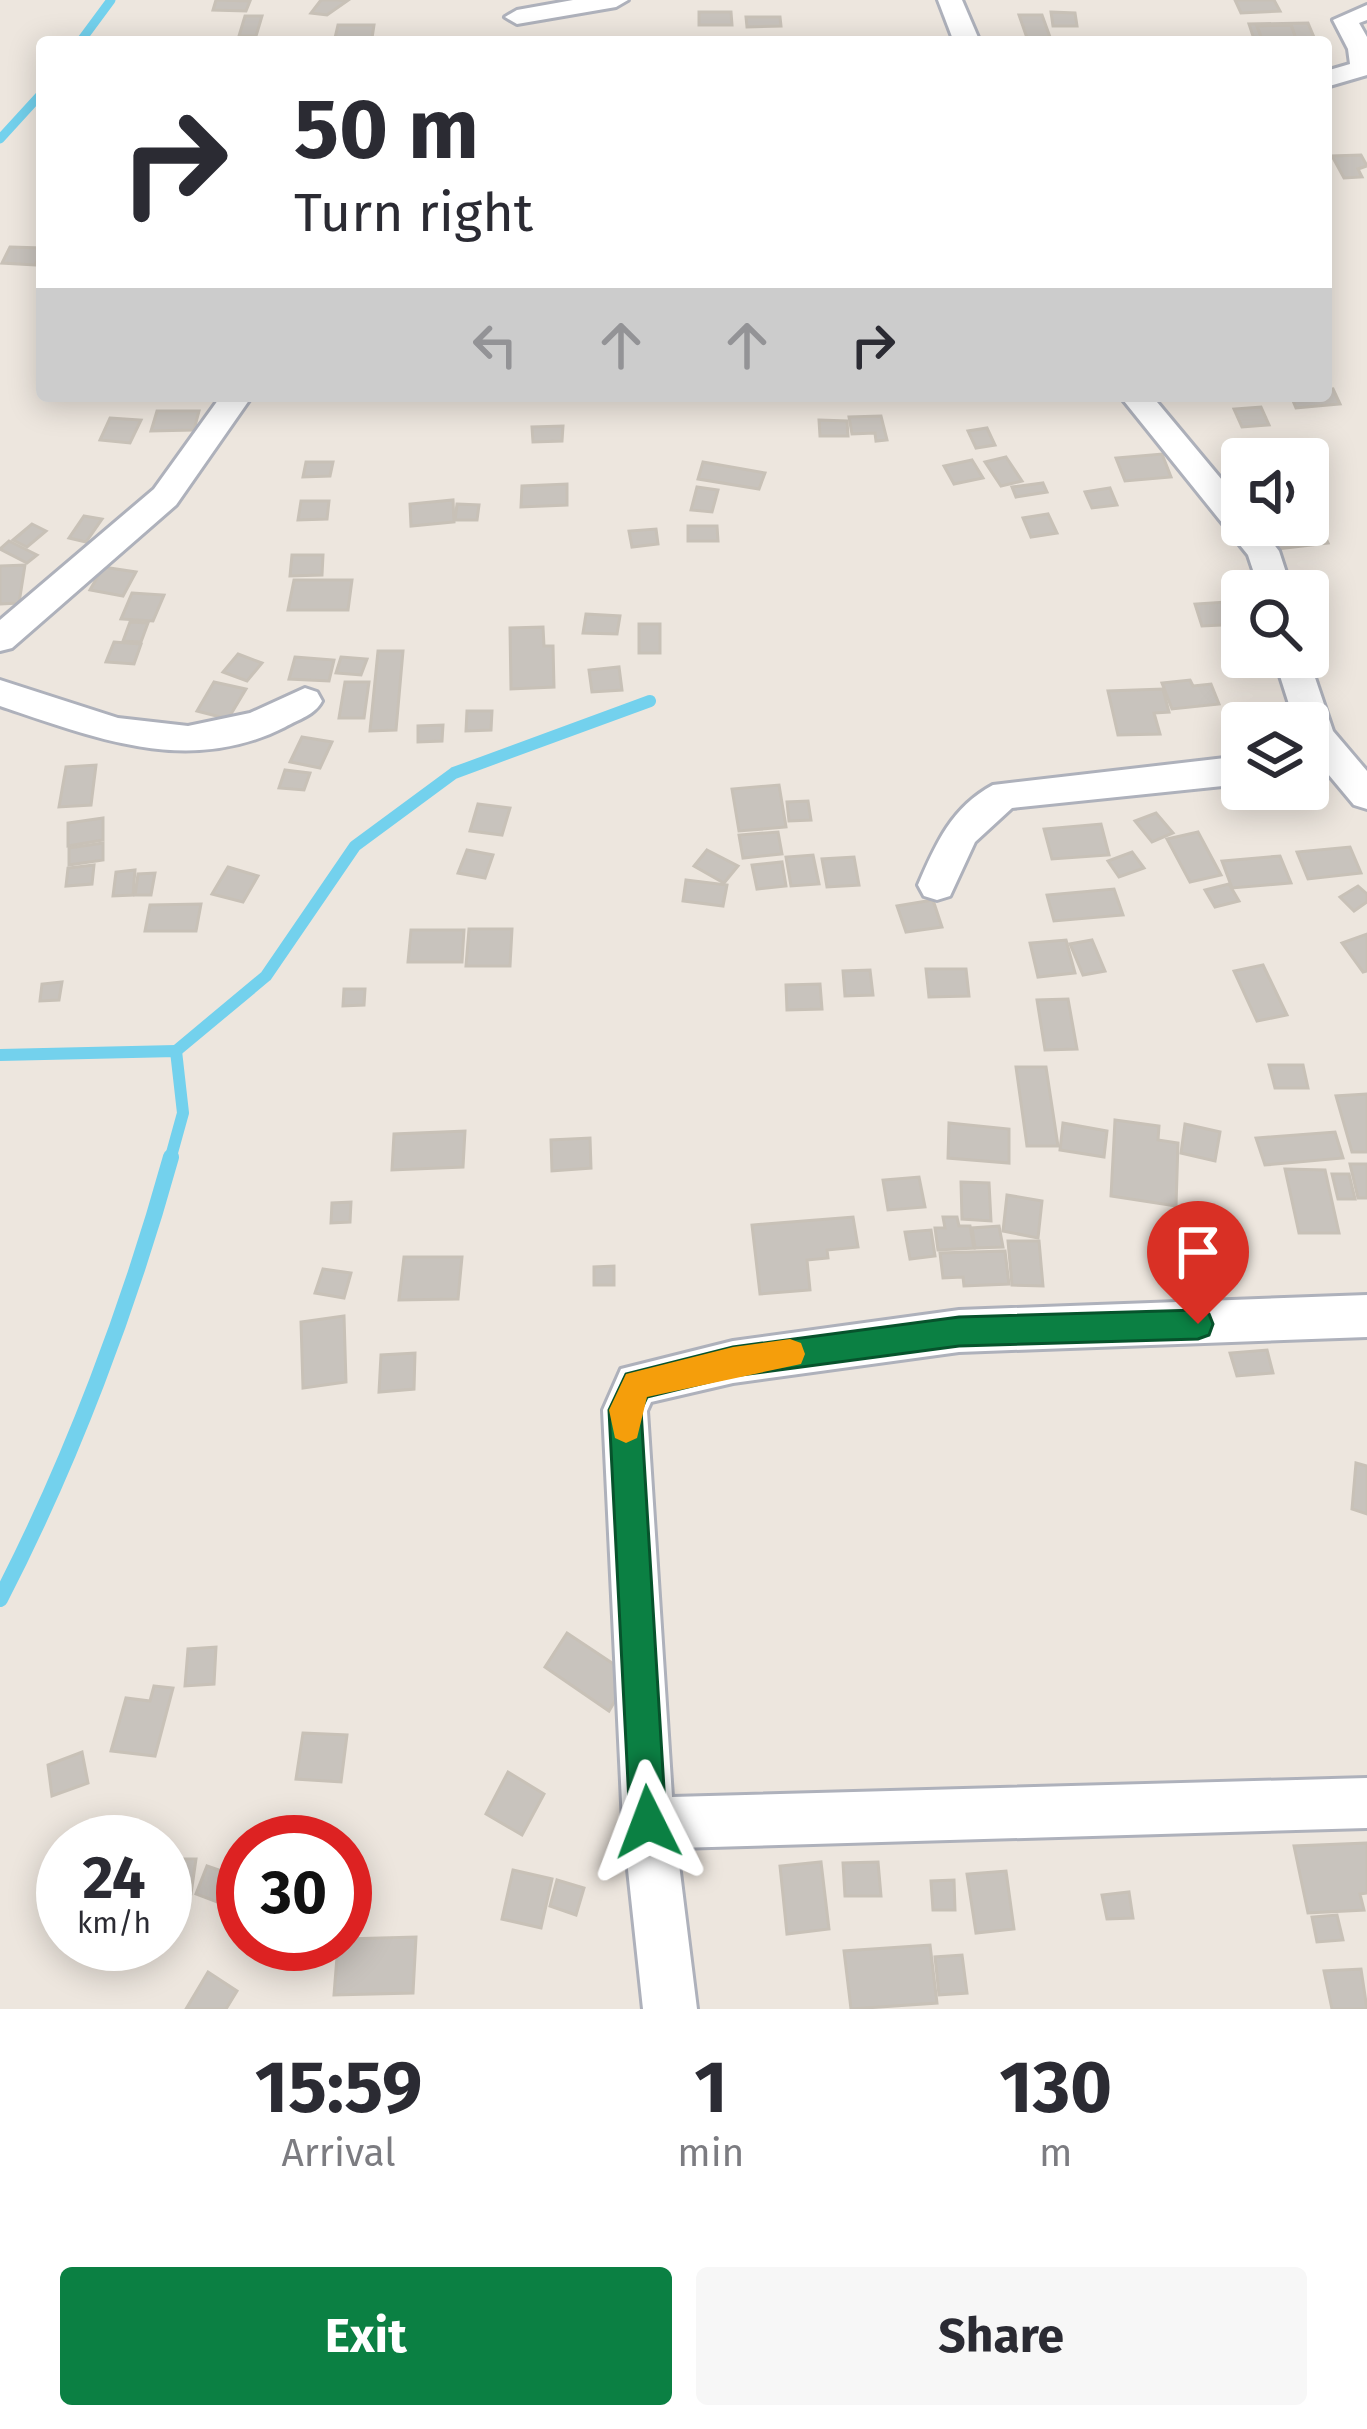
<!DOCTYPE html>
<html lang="en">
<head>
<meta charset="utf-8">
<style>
	:root { --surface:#fff; --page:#f7f7f7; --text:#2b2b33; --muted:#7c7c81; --accent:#0b8043 }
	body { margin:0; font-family:"Fira Sans",sans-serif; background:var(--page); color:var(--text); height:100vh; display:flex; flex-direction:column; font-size:45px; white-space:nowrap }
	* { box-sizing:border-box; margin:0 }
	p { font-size:39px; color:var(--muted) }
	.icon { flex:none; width:66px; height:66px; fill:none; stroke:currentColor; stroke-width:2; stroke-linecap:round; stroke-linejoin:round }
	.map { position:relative; height:2009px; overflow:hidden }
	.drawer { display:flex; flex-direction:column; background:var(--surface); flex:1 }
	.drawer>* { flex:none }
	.banner { position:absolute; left:36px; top:36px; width:1296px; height:366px; border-radius:12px; box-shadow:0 6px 30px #0003; background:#fff; color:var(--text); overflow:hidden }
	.tools { position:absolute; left:1221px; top:438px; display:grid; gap:24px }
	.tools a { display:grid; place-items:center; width:108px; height:108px; border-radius:12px; background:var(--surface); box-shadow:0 6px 30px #0003; font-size:60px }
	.speed { position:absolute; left:36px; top:1815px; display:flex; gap:24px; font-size:60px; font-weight:700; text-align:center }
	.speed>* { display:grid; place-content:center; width:156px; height:156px; border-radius:50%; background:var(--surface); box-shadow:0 6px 30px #0003; line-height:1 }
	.speed small { font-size:30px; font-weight:400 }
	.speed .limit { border:18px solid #d22; background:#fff; color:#111 }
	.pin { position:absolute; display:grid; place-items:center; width:102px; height:102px; color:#fff; margin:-123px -51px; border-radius:50% 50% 50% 0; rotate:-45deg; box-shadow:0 0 12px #0007 }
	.pin .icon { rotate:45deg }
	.me { position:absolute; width:132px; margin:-66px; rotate:357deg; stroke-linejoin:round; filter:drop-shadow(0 0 9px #0008) }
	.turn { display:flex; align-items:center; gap:42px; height:252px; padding:0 60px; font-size:54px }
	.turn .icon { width:156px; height:156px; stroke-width:2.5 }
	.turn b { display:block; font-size:84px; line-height:102px }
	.lanes { display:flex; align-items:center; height:114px; padding:0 60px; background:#0003; justify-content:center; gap:60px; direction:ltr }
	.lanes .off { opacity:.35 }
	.eta { display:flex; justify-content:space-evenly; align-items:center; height:204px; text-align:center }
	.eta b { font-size:72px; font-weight:700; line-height:84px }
	.cta { display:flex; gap:24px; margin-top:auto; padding:24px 60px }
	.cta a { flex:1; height:138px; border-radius:12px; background:var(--accent); color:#fff; font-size:48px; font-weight:700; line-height:138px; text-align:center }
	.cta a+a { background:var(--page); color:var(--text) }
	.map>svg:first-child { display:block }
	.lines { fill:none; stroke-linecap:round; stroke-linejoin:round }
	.stream-far2 { stroke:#73d1ed; stroke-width:9 }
	.stream-far1 { stroke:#73d1ed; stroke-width:12 }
	.stream { stroke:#73d1ed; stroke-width:16 }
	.building { fill:#c8c3bd; stroke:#c8c1b7; stroke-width:3; fill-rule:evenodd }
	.minor-casing { stroke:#aeb1bb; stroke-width:6 }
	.minor { fill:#fff; fill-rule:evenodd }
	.route { fill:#0b8043; stroke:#07532c; stroke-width:3 }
	.slow { fill:#f59e0b }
</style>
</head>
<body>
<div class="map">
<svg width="1367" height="2009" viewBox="0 0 1367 2009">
	<rect width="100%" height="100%" fill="#ede6de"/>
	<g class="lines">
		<g class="stream-far2">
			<polyline points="80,42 111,0"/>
			<polyline points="0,139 42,93"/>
		</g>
		<g class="stream-far1">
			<polyline points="176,1051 266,976 355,846 454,773 650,701"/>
			<polyline points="0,1055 176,1051 183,1113 170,1160"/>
		</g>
		<path class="stream" d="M0,1599C71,1462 130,1305 171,1157"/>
	</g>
	<g class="building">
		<polygon points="216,0 218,0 250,1 246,11 213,10"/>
		<polygon points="321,0 338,0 347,1 327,15 311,13"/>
		<polygon points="1274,0 1280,11 1241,13 1235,0"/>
		<polygon points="699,12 731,12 732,25 699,25"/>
		<polygon points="1051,12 1075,13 1077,26 1053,26"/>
		<polygon points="1019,15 1042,15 1050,37 1027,38"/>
		<polygon points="245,16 262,16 256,36 239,36"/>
		<polygon points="746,17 780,17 781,26 747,27"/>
		<path d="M1308,23L1316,42H1255L1249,24ZM1291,25L1296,39H1262L1257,26Z"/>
		<polygon points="338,25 374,25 372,38 335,38"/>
		<polygon points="1291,25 1296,39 1262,39 1257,26"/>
		<polygon points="1361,155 1367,166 1358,169 1362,177 1344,178 1332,156"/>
		<polygon points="10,247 42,248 42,250 35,265 2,263"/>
		<polygon points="1333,389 1340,404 1296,408 1291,396 1326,396 1326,390"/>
		<polygon points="1261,407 1269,425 1242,427 1234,409"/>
		<polygon points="157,411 199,411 194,430 151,431"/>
		<polygon points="881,416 887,440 876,441 875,433 852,434 849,417"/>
		<polygon points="110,418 141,420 130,443 100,440"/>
		<polygon points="819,420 847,421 848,436 820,436"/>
		<polygon points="563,426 562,441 533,442 532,427"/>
		<polygon points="987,428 995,445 976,448 968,431"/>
		<polygon points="1162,454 1171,477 1125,481 1116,458"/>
		<polygon points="1006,457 1022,481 1001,486 985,462"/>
		<polygon points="972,460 983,478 954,484 944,466"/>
		<polygon points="306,462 333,462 330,476 303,477"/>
		<polygon points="703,462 765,473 759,489 698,479"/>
		<polygon points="1043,483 1047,492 1016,497 1012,487"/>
		<polygon points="567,484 567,505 521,507 522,486"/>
		<polygon points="697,487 718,490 712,512 691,510"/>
		<polygon points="1110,488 1117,505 1092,508 1085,492"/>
		<polygon points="453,500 454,522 411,526 410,504"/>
		<polygon points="301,501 329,501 327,519 298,520"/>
		<polygon points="457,504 479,505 477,520 455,520"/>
		<polygon points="1048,514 1057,533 1031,537 1023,518"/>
		<polygon points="84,516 102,519 86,542 69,538"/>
		<polygon points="1318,522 1328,543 1278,549 1268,527"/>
		<polygon points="32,524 46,531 27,547 13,540"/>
		<polygon points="688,526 717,526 718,541 688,541"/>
		<polygon points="656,529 658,544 632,547 629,531"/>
		<polygon points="9,541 37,555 27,563 0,549"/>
		<polygon points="292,555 323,555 322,575 290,576"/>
		<polygon points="25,565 19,603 0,604 0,566"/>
		<polygon points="103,567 136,572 123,596 90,590"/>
		<polygon points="294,580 352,580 348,610 288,610"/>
		<polygon points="132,593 164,595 153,621 121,619"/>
		<polygon points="1241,601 1242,624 1202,626 1195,604"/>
		<polygon points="586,614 620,616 617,634 583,633"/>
		<polygon points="130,622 148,623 141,642 123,641"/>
		<rect x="639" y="624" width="21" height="29"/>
		<polygon points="543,627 544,646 553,646 554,687 511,689 510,628"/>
		<polygon points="114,642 141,644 134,664 106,662"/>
		<polygon points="378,651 403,651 396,730 370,731"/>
		<polygon points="238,654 262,663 247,681 223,672"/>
		<polygon points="295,657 334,660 329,681 289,679"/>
		<polygon points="341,657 367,659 361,675 336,673"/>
		<polygon points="619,667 622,690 592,692 589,670"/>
		<polygon points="1190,680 1193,686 1211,684 1219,704 1172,709 1162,683"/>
		<polygon points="214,682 246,689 228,719 197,711"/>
		<polygon points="345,682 369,682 364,718 339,718"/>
		<polygon points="1163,689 1169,712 1154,713 1160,734 1118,735 1108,691"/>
		<polygon points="467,711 492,711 491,730 466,731"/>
		<polygon points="443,725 442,741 418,742 418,726"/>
		<polygon points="302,737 332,742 320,768 290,762"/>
		<polygon points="96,765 91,805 59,807 66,767"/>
		<polygon points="285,770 310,773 304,790 279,788"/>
		<polygon points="779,785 786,827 739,831 732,789"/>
		<polygon points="808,801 811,820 789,821 787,802"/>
		<polygon points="478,804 510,808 502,835 470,831"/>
		<polygon points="1156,813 1173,833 1152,842 1135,821"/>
		<polygon points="103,818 103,840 68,846 68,823"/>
		<polygon points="1101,824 1109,855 1052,859 1044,829"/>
		<polygon points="778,832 782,854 743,858 739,835"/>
		<polygon points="1198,832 1221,875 1190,882 1167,839"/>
		<polygon points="103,843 103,860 69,865 69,848"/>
		<polygon points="1350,847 1361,873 1308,879 1297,852"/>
		<polygon points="467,850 493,855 485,878 458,873"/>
		<polygon points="707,850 738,866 724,883 694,866"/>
		<polygon points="1132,852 1144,868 1119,877 1108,861"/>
		<polygon points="813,855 819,884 791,886 786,857"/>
		<polygon points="1280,856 1291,883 1232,888 1222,861"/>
		<polygon points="854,857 859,885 827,887 822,859"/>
		<polygon points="782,862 786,886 757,889 752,865"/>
		<polygon points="94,865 92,884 66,886 68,868"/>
		<polygon points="228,867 258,876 243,902 212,894"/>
		<polygon points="135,870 133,895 113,896 116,872"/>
		<polygon points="155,873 151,895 135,895 138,874"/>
		<polygon points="686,880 727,885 723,906 683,901"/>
		<polygon points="1229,884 1239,901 1215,907 1205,890"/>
		<polygon points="1358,886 1367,894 1367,902 1354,911 1340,897"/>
		<polygon points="1114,889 1123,915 1054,921 1047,895"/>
		<polygon points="933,900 942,927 906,932 897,906"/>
		<polygon points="201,904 196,931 145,931 150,905"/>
		<polygon points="469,929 512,929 510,966 466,966"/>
		<polygon points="411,930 464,930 462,962 408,962"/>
		<polygon points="1367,934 1367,971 1363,972 1342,943"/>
		<polygon points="1066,940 1075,973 1038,977 1030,943"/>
		<polygon points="1092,940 1105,971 1083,975 1070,944"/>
		<polygon points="1263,965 1287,1015 1257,1021 1234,971"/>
		<polygon points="926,969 966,969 969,996 929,997"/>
		<polygon points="870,970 873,995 845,996 843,971"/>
		<polygon points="62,982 59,1000 40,1001 42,984"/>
		<polygon points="820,984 822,1009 787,1010 786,985"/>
		<polygon points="344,989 365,989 364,1005 343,1006"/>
		<polygon points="1068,999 1077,1049 1045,1050 1037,1000"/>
		<polygon points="1269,1065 1303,1065 1308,1088 1275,1088"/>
		<polygon points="1016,1067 1046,1067 1058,1146 1027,1146"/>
		<polygon points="1367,1094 1367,1152 1352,1152 1336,1096"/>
		<polygon points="1115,1120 1159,1126 1158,1140 1178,1143 1176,1206 1111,1196"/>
		<polygon points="949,1123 1009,1129 1009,1163 948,1158"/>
		<polygon points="1063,1123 1107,1131 1104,1157 1060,1150"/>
		<polygon points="1185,1124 1220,1132 1215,1161 1181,1153"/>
		<polygon points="465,1131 463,1167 392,1170 394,1134"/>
		<polygon points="1335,1132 1343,1158 1265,1165 1256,1138"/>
		<polygon points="590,1138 591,1168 552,1171 551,1140"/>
		<polygon points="1350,1164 1367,1164 1367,1198 1358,1198"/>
		<polygon points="1285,1169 1325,1170 1339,1233 1299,1233"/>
		<polygon points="1332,1174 1349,1174 1355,1199 1338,1199"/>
		<polygon points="919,1177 925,1207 888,1210 883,1180"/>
		<polygon points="961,1182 989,1183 991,1221 962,1219"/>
		<polygon points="1007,1195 1042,1201 1038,1238 1003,1231"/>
		<polygon points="351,1202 350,1222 331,1223 332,1203"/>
		<polygon points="853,1217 858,1247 827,1250 828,1258 807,1260 810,1290 760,1294 752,1225"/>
		<polygon points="943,1217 957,1217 959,1226 970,1226 974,1248 938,1250 935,1228 945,1228"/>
		<polygon points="999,1226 1003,1247 975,1248 972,1228"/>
		<polygon points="931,1230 935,1256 910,1259 905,1232"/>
		<polygon points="1008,1241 1039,1241 1043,1286 1012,1285"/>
		<polygon points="1005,1251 1009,1284 964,1286 963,1277 943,1278 940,1253"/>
		<polygon points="404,1257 462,1257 458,1299 399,1300"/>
		<polygon points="614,1266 614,1285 594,1285 594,1267"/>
		<polygon points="323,1269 351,1273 344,1298 315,1293"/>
		<polygon points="344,1316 346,1382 303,1388 301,1322"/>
		<polygon points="1267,1350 1273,1373 1237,1376 1230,1353"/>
		<polygon points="415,1353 414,1389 379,1392 381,1355"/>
		<polygon points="1356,1463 1367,1466 1367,1514 1352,1509"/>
		<polygon points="567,1633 630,1675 609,1711 545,1667"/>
		<polygon points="216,1647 214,1684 185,1686 188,1649"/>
		<polygon points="154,1686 173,1688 155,1756 111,1751 126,1698 150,1701"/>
		<polygon points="303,1733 347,1735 341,1782 296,1779"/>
		<polygon points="82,1752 88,1783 52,1796 48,1765"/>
		<polygon points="508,1772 544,1794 522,1835 486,1814"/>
		<polygon points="1367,1843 1367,1893 1360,1894 1364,1910 1308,1913 1294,1846"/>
		<polygon points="172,1859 196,1859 191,1894 166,1894"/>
		<polygon points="821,1862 829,1929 787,1934 780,1866"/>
		<polygon points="878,1862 881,1896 845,1896 843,1863"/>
		<polygon points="207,1866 239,1877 228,1906 196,1894"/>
		<polygon points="513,1870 552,1879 541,1928 502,1919"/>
		<polygon points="1006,1871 1014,1929 976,1933 967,1874"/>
		<polygon points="557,1880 584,1888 576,1915 550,1906"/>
		<polygon points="954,1880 955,1910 933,1910 931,1881"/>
		<polygon points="1129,1892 1133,1918 1107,1919 1102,1895"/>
		<polygon points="1337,1915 1343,1940 1317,1942 1312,1917"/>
		<polygon points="416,1937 413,1993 334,1995 338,1944 345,1944 345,1939"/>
		<polygon points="930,1945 937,2003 851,2009 844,1951"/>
		<polygon points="962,1955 967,1993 939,1995 935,1957"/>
		<polygon points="1361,1969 1367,2009 1332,2009 1324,1971"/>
		<polygon points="208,1972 237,1991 226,2009 186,2009"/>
	</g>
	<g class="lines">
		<g class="minor-casing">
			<g id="minor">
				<polygon points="573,0 628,0 616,7 517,24 505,17 517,10"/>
				<polygon points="938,0 962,0 980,42 954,42"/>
				<polygon points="1367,5 1367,20 1359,23 1367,37 1367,75 1326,87 1326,71 1350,64 1348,49 1333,20"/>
				<polygon points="221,396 252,396 176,505 12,648 0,651 0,620 154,489"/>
				<polygon points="1120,396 1152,396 1242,504 1242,525 1259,525 1279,551 1292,591 1260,591 1248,555"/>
				<polygon points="1274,657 1308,657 1333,731 1367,771 1367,809 1354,805 1308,750 1308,723 1295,723"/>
				<path d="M0,680L118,718L188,726L250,713L305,688L317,692L322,701C315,715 299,719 285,727C189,776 95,738 0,706Z"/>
				<path d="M1242,756V784L1012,808L975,842L950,896L937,900L924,896L918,885C936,843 952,807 993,785Z"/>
				<polygon points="1367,1295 1367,1337 959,1352 733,1383 651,1402 647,1411 672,1797 1367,1778 1367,1828 677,1848 697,2009 643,2009 623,1823 603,1410 621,1369 733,1341 959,1310"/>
			</g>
		</g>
		<use href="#minor" class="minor"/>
	</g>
	<polygon class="route" points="1198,1310 1209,1314 1213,1324 1209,1335 1198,1339 959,1346 733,1376 647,1397 641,1410 666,1822 661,1835 648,1840 635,1835 630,1822 609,1410 626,1374 733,1347 959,1317"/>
	<polygon class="slow" points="790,1339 801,1343 805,1354 801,1364 647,1397 637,1438 626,1443 615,1438 609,1410 626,1374 733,1347"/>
</svg>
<div class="tools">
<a><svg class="icon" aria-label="sound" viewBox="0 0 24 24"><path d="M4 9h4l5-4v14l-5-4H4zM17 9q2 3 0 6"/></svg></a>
<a><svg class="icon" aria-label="search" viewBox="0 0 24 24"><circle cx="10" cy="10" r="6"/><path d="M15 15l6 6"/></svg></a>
<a><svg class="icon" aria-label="layers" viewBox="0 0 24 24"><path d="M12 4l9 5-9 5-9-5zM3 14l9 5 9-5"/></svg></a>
</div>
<div class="speed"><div>24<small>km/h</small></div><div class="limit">30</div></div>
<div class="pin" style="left:1198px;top:1324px;background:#d93025"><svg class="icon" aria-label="arrive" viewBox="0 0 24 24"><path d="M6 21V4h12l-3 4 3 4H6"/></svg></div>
<svg class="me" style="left:648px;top:1822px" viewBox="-20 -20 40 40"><path d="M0-17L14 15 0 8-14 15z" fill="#0b8043" stroke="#fff" stroke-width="4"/></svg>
<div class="banner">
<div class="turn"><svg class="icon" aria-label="right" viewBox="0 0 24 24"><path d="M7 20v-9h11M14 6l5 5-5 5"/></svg><div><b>50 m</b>Turn right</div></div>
<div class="lanes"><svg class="icon off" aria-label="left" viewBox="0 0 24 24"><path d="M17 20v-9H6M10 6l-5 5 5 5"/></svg><svg class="icon off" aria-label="ahead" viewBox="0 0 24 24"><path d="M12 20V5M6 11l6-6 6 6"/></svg><svg class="icon off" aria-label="ahead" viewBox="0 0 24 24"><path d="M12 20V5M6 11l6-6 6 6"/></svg><svg class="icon" aria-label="right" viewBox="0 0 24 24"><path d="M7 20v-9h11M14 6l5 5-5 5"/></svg></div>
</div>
</div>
<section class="drawer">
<div class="eta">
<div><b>15:59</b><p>Arrival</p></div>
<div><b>1</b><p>min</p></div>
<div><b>130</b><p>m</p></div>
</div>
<div class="cta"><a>Exit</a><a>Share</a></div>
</section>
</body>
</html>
